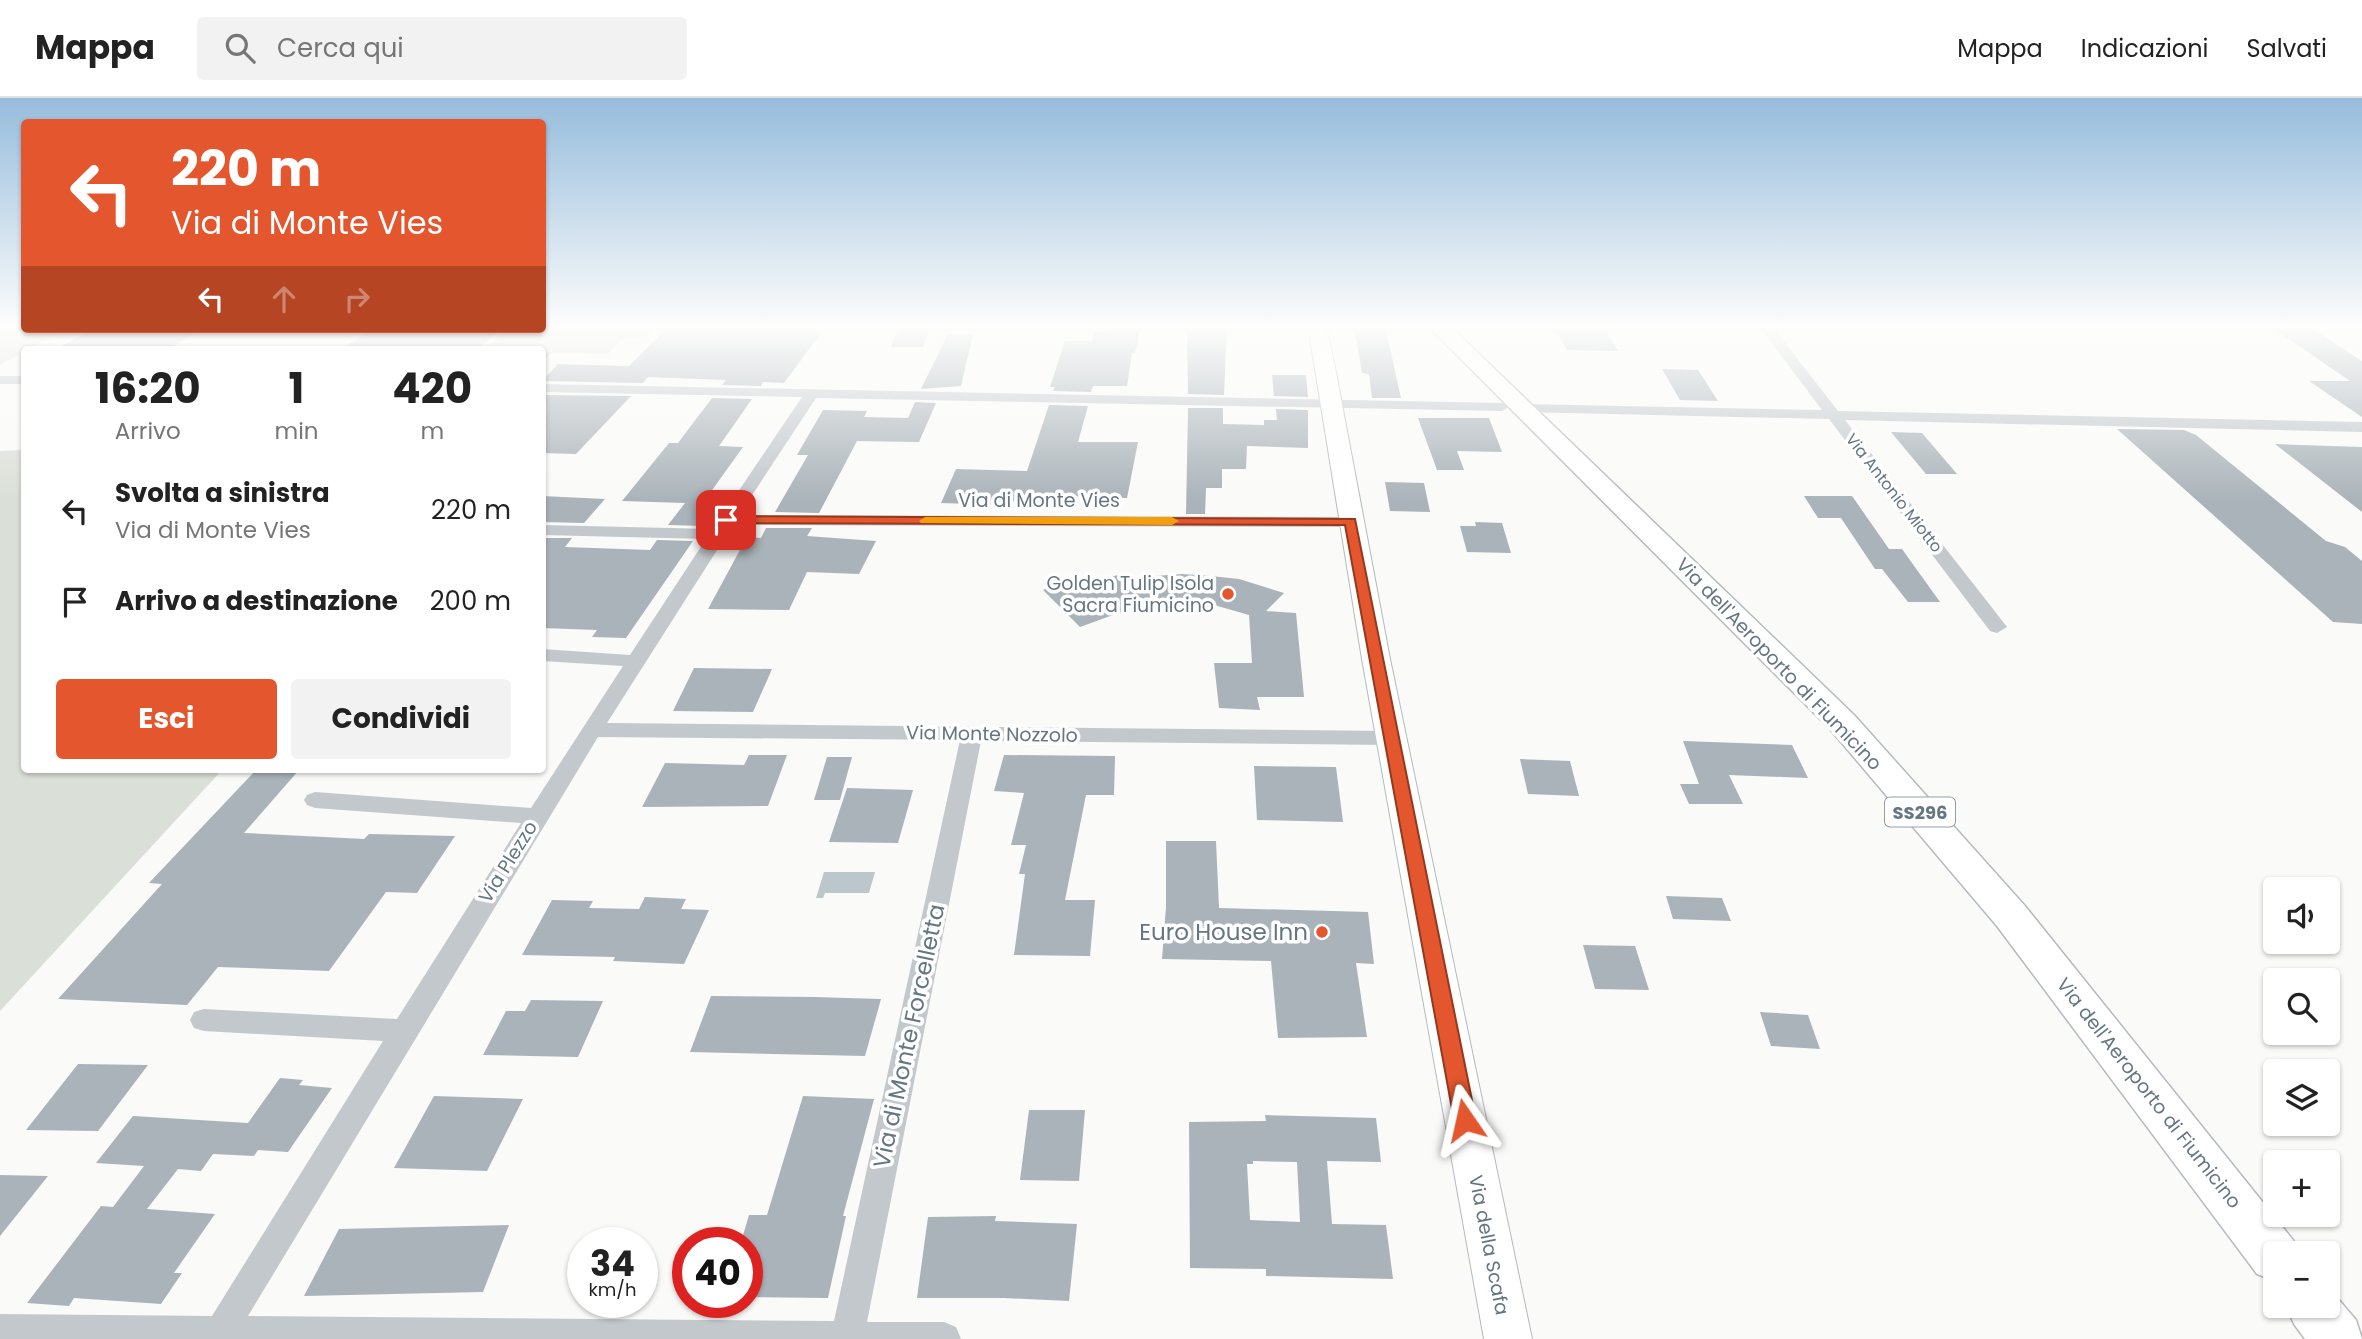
<!DOCTYPE html>
<html lang="it">
<head>
<meta charset="utf-8">
<style>
	:root { --surface:#fff; --page:#f2f2f2; --text:#222; --muted:#767676; --line:#e0e0e0; --accent:#e4572e }
	body { margin:0; font-family:Poppins,sans-serif; background:var(--page); color:var(--text); height:100vh; display:flex; flex-direction:column; font-size:26px; white-space:nowrap }
	* { box-sizing:border-box; margin:0 }
	p { font-size:23px; color:var(--muted) }
	.icon { flex:none; width:38px; height:38px; fill:none; stroke:currentColor; stroke-width:2; stroke-linecap:round; stroke-linejoin:round }
	.map { position:relative; flex:1; overflow:hidden }
	.details { position:absolute; left:21px; top:248px; width:525px; height:427px; display:flex; flex-direction:column; background:var(--surface); border-radius:7px; box-shadow:0 2px 5px #0004 }
	.details>* { flex:none }
	.hud { position:absolute; left:21px; top:21px; width:525px; height:214px; border-radius:7px; box-shadow:0 2px 5px #0004; background:#e4572e; color:#fff; overflow:hidden }
	.tools { position:absolute; left:2263px; top:779px; display:grid; gap:14px }
	.tools a { display:grid; place-items:center; width:77px; height:77px; border-radius:7px; background:var(--surface); box-shadow:0 2px 5px #0004; font-size:35px }
	.speed { position:absolute; left:567px; top:1129px; display:flex; gap:14px; font-size:35px; font-weight:700; text-align:center }
	.speed>* { display:grid; place-content:center; width:91px; height:91px; border-radius:50%; background:var(--surface); box-shadow:0 2px 5px #0004; line-height:1 }
	.speed small { font-size:18px; font-weight:400 }
	.speed .limit { border:10px solid #d22; background:#fff; color:#111 }
	.pin { position:absolute; display:grid; place-items:center; width:60px; height:60px; color:#fff; margin:-30px; border-radius:14px; box-shadow:0 4px 10px #0006 }
	.me { position:absolute; width:77px; margin:-38px; rotate:349deg; stroke-linejoin:round; filter:drop-shadow(0 0 5px #0008) }
	.turn { display:flex; align-items:center; gap:24px; height:147px; padding:0 35px; font-size:32px }
	.turn .icon { width:91px; height:91px; stroke-width:2.5 }
	.turn b { display:block; font-size:49px; line-height:60px }
	.lanes { display:flex; align-items:center; height:66px; padding:0 35px; background:#0003; justify-content:center; gap:35px; direction:ltr }
	.lanes .off { opacity:.35 }
	.eta { display:flex; justify-content:space-evenly; align-items:center; height:119px; text-align:center }
	.eta b { font-size:42px; font-weight:700; line-height:49px }
	.button { display:flex; gap:14px; margin-top:auto; padding:14px 35px }
	.button a { flex:1; height:80px; border-radius:7px; background:var(--accent); color:#fff; font-size:28px; font-weight:700; line-height:80px; text-align:center }
	.button a+a { background:var(--page); color:var(--text) }
	ul { padding:0; list-style:none }
	li { display:flex; align-items:center; gap:21px; height:91px; padding:0 35px }
	li div { flex:1 }
	li b { display:block; font-size:26px }
	li em { font-style:normal }
	header { display:flex; align-items:center; gap:42px; box-sizing:border-box; height:98px; padding:0 35px; background:var(--surface); border-bottom:2px solid var(--line) }
	header strong { font-size:33px }
	nav { display:flex; gap:38px; margin-inline-start:auto; font-size:24px }
	.search { width:490px; height:63px; background:var(--page); display:flex; align-items:center; gap:18px; box-sizing:border-box; padding:0 24px; border-radius:7px; color:var(--muted); font-size:26px }
	.map>svg:first-child { display:block }
	.green { fill:#dadfd7 }
	.water { fill:#bbc7cb }
	.building { fill:#aab3b9; fill-rule:evenodd }
	.lines { fill:none; stroke-linecap:round; stroke-linejoin:round }
	.secondary-casing { stroke:#b3babf; stroke-width:2 }
	.primary-casing { stroke:#b5babe; stroke-width:3 }
	.street { fill:#c3c8cc; fill-rule:evenodd }
	.secondary { fill:#fff; fill-rule:evenodd }
	.primary { fill:#fff; fill-rule:evenodd }
	.route { fill:#e4572e; stroke:#94391e; stroke-width:2 }
	.slow { fill:#f59e0b }
	.poi-dot { fill:#e4572e; stroke:#fff; stroke-width:2.5 }
	.labels { text-anchor:middle; dominant-baseline:central; stroke-width:7; stroke-linejoin:round; paint-order:stroke }
	.far-street-label { font-size:16px; fill:#657683; stroke:#fff }
	.shield { fill:#fff; stroke:#939fa8; stroke-width:2 }
	.shield-label { font-size:18px; font-weight:bold; fill:#657683 }
	.street-label { font-size:19px; fill:#657683; stroke:#fff }
	.poi-label { font-size:19px; fill:#657683; stroke:#fff; text-anchor:end }
	.near-poi-label { font-size:23px; fill:#657683; stroke:#fff; text-anchor:end }
	.near-street-label { font-size:23px; fill:#657683; stroke:#fff }
</style>
</head>
<body>
<header>
<strong>Mappa</strong>
<div class="search"><svg class="icon" aria-label="search" viewBox="0 0 24 24"><circle cx="10" cy="10" r="6"/><path d="M15 15l6 6"/></svg>Cerca qui</div>
<nav><a>Mappa</a><a>Indicazioni</a><a>Salvati</a></nav>
</header>
<div class="map">
<svg width="2362" height="1241" viewBox="0 0 2362 1241">
	<rect width="100%" height="100%" fill="#fafaf8"/>
	<g class="green">
		<polygon points="0,228 24,228 24,231 66,231 0,267"/>
		<polygon points="543,228 656,228 646,239 624,239 608,256 551,255 543,263 542,252 483,252 508,231 542,231"/>
		<polygon points="24,352 24,672 222,672 0,913 0,353"/>
	</g>
	<polygon class="water" points="824,774 875,774 869,795 825,795 823,800 816,800"/>
	<g class="building">
		<polygon points="669,228 826,228 784,285 763,284 761,288 722,287 726,282 648,279 643,285 542,283 558,266 629,268"/>
		<polygon points="899,228 931,228 923,249 891,249"/>
		<polygon points="1111,228 1141,228 1135,255 1132,255 1127,288 1093,288 1091,294 1053,293 1055,289 1050,289 1065,243 1092,243 1094,234 1110,234"/>
		<polygon points="1187,228 1227,228 1224,297 1188,296"/>
		<polygon points="1354,228 1385,228 1401,300 1372,300 1369,276 1362,275"/>
		<polygon points="2270,228 2308,228 2362,263 2362,319 2309,283 2350,283"/>
		<polygon points="93,231 202,231 167,252 54,252"/>
		<polygon points="371,231 501,231 477,252 341,252"/>
		<polygon points="1556,232 1606,232 1618,253 1567,252"/>
		<polygon points="948,236 973,236 961,288 921,291"/>
		<polygon points="1662,271 1698,272 1718,303 1680,302"/>
		<polygon points="1272,277 1306,277 1308,299 1274,298"/>
		<polygon points="542,297 631,298 576,356 542,355"/>
		<polygon points="712,300 752,301 719,348 743,349 710,395 726,395 703,428 668,427 685,405 622,403 669,345 678,345"/>
		<polygon points="915,304 936,305 919,344 857,343 819,415 775,414 808,357 797,357 823,312 867,313 864,319 908,320"/>
		<polygon points="1049,307 1088,308 1078,344 1138,344 1127,400 1063,398 1062,405 1003,403 1001,407 941,405 956,371 1027,373"/>
		<polygon points="1188,310 1223,310 1223,326 1264,327 1264,322 1277,322 1276,311 1308,312 1308,350 1247,348 1246,371 1222,371 1222,390 1206,390 1205,416 1186,416"/>
		<polygon points="1418,320 1489,320 1502,354 1457,353 1464,372 1437,372"/>
		<polygon points="2117,331 2184,332 2196,337 2326,443 2345,449 2362,463 2362,526 2333,524"/>
		<polygon points="1891,334 1922,335 1957,376 1926,376"/>
		<polygon points="2275,346 2362,349 2362,414"/>
		<polygon points="1385,384 1424,385 1430,414 1390,413"/>
		<polygon points="542,398 605,401 584,425 542,424"/>
		<polygon points="1804,398 1852,398 1889,451 1902,451 1940,504 1908,504 1882,471 1875,471 1841,420 1818,420"/>
		<polygon points="1475,424 1502,425 1511,455 1467,454 1460,428 1476,428"/>
		<polygon points="766,430 812,430 807,438 876,443 859,476 807,474 789,512 708,511 747,439 761,440"/>
		<polygon points="542,440 572,440 565,449 650,452 657,442 693,443 626,540 592,539 597,532 542,530"/>
		<polygon points="1121,476 1127,480 1182,476 1211,478 1239,481 1284,495 1266,513 1296,515 1304,599 1257,599 1260,612 1219,610 1214,565 1252,565 1249,517 1214,507 1183,503 1146,505 1080,529 1043,492 1071,480 1081,488"/>
		<polygon points="694,570 772,571 753,614 673,613"/>
		<polygon points="1683,643 1792,647 1808,680 1729,677 1743,706 1689,706 1680,686 1699,686"/>
		<polygon points="749,657 787,657 768,708 642,709 665,665 744,667"/>
		<polygon points="1004,657 1115,658 1114,697 1086,697 1065,802 1095,802 1090,858 1014,857 1025,776 1019,776 1026,747 1011,747 1024,695 994,693"/>
		<polygon points="827,659 852,659 840,702 814,702"/>
		<polygon points="1520,661 1570,663 1579,698 1528,696"/>
		<polygon points="1254,668 1336,669 1343,724 1257,722"/>
		<polygon points="256,672 299,672 244,735 364,741 369,736 455,738 417,795 386,794 329,873 218,869 187,907 58,901 162,786 149,785"/>
		<polygon points="847,690 913,692 898,745 829,744"/>
		<polygon points="1166,743 1216,743 1219,810 1368,814 1374,866 1356,865 1367,939 1278,940 1271,863 1162,861 1166,809"/>
		<polygon points="1666,798 1722,800 1731,823 1673,821"/>
		<polygon points="645,799 686,801 681,811 709,812 684,866 613,863 615,859 522,857 552,802 593,803 589,810 639,811"/>
		<polygon points="1583,847 1635,848 1649,892 1595,891"/>
		<polygon points="711,898 814,899 881,901 865,958 690,954"/>
		<polygon points="531,902 603,903 578,959 483,957 506,913 525,913"/>
		<polygon points="1760,914 1808,917 1820,951 1771,948"/>
		<polygon points="78,966 148,967 98,1033 26,1032"/>
		<polygon points="280,980 303,982 299,987 332,990 288,1054 258,1052 254,1058 213,1056 201,1073 178,1071 147,1111 215,1116 174,1175 182,1175 161,1206 74,1200 69,1208 27,1205 101,1108 113,1109 144,1068 96,1065 133,1018 248,1025"/>
		<polygon points="434,998 523,1001 487,1073 394,1070"/>
		<polygon points="803,998 874,1001 843,1118 846,1118 828,1200 747,1199 747,1144 741,1144 749,1117 767,1117"/>
		<polygon points="1029,1012 1085,1012 1079,1083 1020,1082"/>
		<path d="M1265,1017L1376,1020L1381,1064L1327,1063L1332,1126L1386,1127L1393,1181L1266,1178V1171L1190,1170L1189,1024L1266,1023ZM1253,1063L1297,1064L1300,1124L1250,1122L1247,1066H1253Z"/>
		<polygon points="0,1077 48,1078 0,1138"/>
		<polygon points="996,1118 995,1123 1077,1126 1069,1203 1004,1200 917,1200 928,1119"/>
		<polygon points="509,1127 483,1194 304,1198 339,1131"/>
	</g>
	<g class="lines">
		<g class="secondary-casing">
			<polygon id="secondary" points="1308,228 1326,228 1335,269 1390,561 1532,1241 1484,1241 1362,561"/>
		</g>
		<g class="primary-casing">
			<g id="primary">
				<polygon points="1428,228 1450,228 1854,617 2025,808 2293,1142 2298,1155 2275,1155 2275,1183 2257,1176 1997,828 1830,631"/>
				<polygon points="2328,1189 2356,1222 2362,1241 2305,1241 2294,1226 2286,1208 2328,1208"/>
			</g>
		</g>
		<g class="street">
			<polygon points="1759,228 1772,228 1838,313 2362,324 2362,334 1845,322 2004,525 2007,529 1997,535 1990,533 1829,321 1519,314 1512,310 1519,306 1822,312"/>
			<rect x="0" y="278" width="24" height="8"/>
			<path d="M542,286L1502,305L1509,309L1502,313L816,300L739,417L1351,419L1360,424L1351,429L733,427L607,625L1391,633L1399,635L1402,640L1399,645L1391,647L981,643L867,1224H944L956,1229L961,1241H0V1216L212,1218L383,943L204,933L194,930L190,922L194,914L204,911L397,921L521,725L315,710L307,707L304,702L307,697L315,694L531,710L623,568L542,563V551L630,557L706,441L542,437V427L713,431L802,299L542,294ZM598,639L960,642L834,1223L248,1218Z"/>
		</g>
		<use href="#secondary" class="secondary"/>
		<use href="#primary" class="primary"/>
	</g>
	<linearGradient id="sky" x2="0" y2="1"><stop stop-color="#96bcdc"/><stop offset="0.57" stop-color="#fdfdfc"/><stop offset="1" stop-color="#fdfdfc" stop-opacity="0"/></linearGradient>
	<rect width="2362" height="402" fill="url(#sky)"/>
	<polygon class="route" points="726,418 1355,421 1476,1022 1473,1029 1465,1032 1457,1029 1454,1022 1345,427 722,425 720,422"/>
	<polygon class="slow" points="925,419 1172,419 1179,423 1172,427 921,425 919,423"/>
	<g class="poi-dot">
		<circle cx="1228" cy="496" r="7"/>
		<circle cx="1322" cy="834" r="7"/>
	</g>
	<g class="labels">
		<g class="far-street-label">
			<text transform="translate(1894 395) rotate(52)">Via Antonio Miotto</text>
		</g>
		<rect class="shield" x="1885" y="699.5" width="70" height="29" rx="5"/>
		<g class="shield-label">
			<text x="1920" y="714">SS296</text>
		</g>
		<g class="street-label">
			<text x="1039" y="402">Via di Monte Vies</text>
			<text transform="translate(1779 566) rotate(46)">Via dell'Aeroporto di Fiumicino</text>
			<text transform="translate(992 636) rotate(1)">Via Monte Nozzolo</text>
			<text transform="translate(508 764) rotate(-58)">Via Plezzo</text>
			<text transform="translate(2149 995) rotate(52)">Via dell'Aeroporto di Fiumicino</text>
			<text transform="translate(1489 1147) rotate(79)">Via della Scafa</text>
		</g>
		<g class="poi-label">
			<text x="1214" y="485">Golden Tulip Isola<tspan x="1214" dy="22">Sacra Fiumicino</tspan></text>
		</g>
		<g class="near-poi-label">
			<text x="1308" y="834">Euro House Inn</text>
		</g>
		<g class="near-street-label">
			<text transform="translate(909 938) rotate(-78)">Via di Monte Forcelletta</text>
		</g>
	</g>
</svg>
<div class="tools">
<a><svg class="icon" aria-label="sound" viewBox="0 0 24 24"><path d="M4 9h4l5-4v14l-5-4H4zM17 9q2 3 0 6"/></svg></a>
<a><svg class="icon" aria-label="search" viewBox="0 0 24 24"><circle cx="10" cy="10" r="6"/><path d="M15 15l6 6"/></svg></a>
<a><svg class="icon" aria-label="layers" viewBox="0 0 24 24"><path d="M12 4l9 5-9 5-9-5zM3 14l9 5 9-5"/></svg></a>
<a>+</a>
<a>−</a>
</div>
<div class="speed"><div>34<small>km/h</small></div><div class="limit">40</div></div>
<div class="pin" style="left:726px;top:422px;background:#d93025"><svg class="icon" aria-label="arrive" viewBox="0 0 24 24"><path d="M6 21V4h12l-3 4 3 4H6"/></svg></div>
<svg class="me" style="left:1465px;top:1022px" viewBox="-20 -20 40 40"><path d="M0-17L14 15 0 8-14 15z" fill="#e4572e" stroke="#fff" stroke-width="4"/></svg>
<div class="hud">
<div class="turn"><svg class="icon" aria-label="left" viewBox="0 0 24 24"><path d="M17 20v-9H6M10 6l-5 5 5 5"/></svg><div><b>220 m</b>Via di Monte Vies</div></div>
<div class="lanes"><svg class="icon" aria-label="left" viewBox="0 0 24 24"><path d="M17 20v-9H6M10 6l-5 5 5 5"/></svg><svg class="icon off" aria-label="ahead" viewBox="0 0 24 24"><path d="M12 20V5M6 11l6-6 6 6"/></svg><svg class="icon off" aria-label="right" viewBox="0 0 24 24"><path d="M7 20v-9h11M14 6l5 5-5 5"/></svg></div>
</div>
<section class="details">
<div class="eta">
<div><b>16:20</b><p>Arrivo</p></div>
<div><b>1</b><p>min</p></div>
<div><b>420</b><p>m</p></div>
</div>
<ul>
<li><svg class="icon" aria-label="left" viewBox="0 0 24 24"><path d="M17 20v-9H6M10 6l-5 5 5 5"/></svg><div><b>Svolta a sinistra</b><p>Via di Monte Vies</p></div><em>220 m</em></li>
<li><svg class="icon" aria-label="arrive" viewBox="0 0 24 24"><path d="M6 21V4h12l-3 4 3 4H6"/></svg><div><b>Arrivo a destinazione</b></div><em>200 m</em></li>
</ul>
<div class="button"><a>Esci</a><a>Condividi</a></div>
</section>
</div>
</body>
</html>
